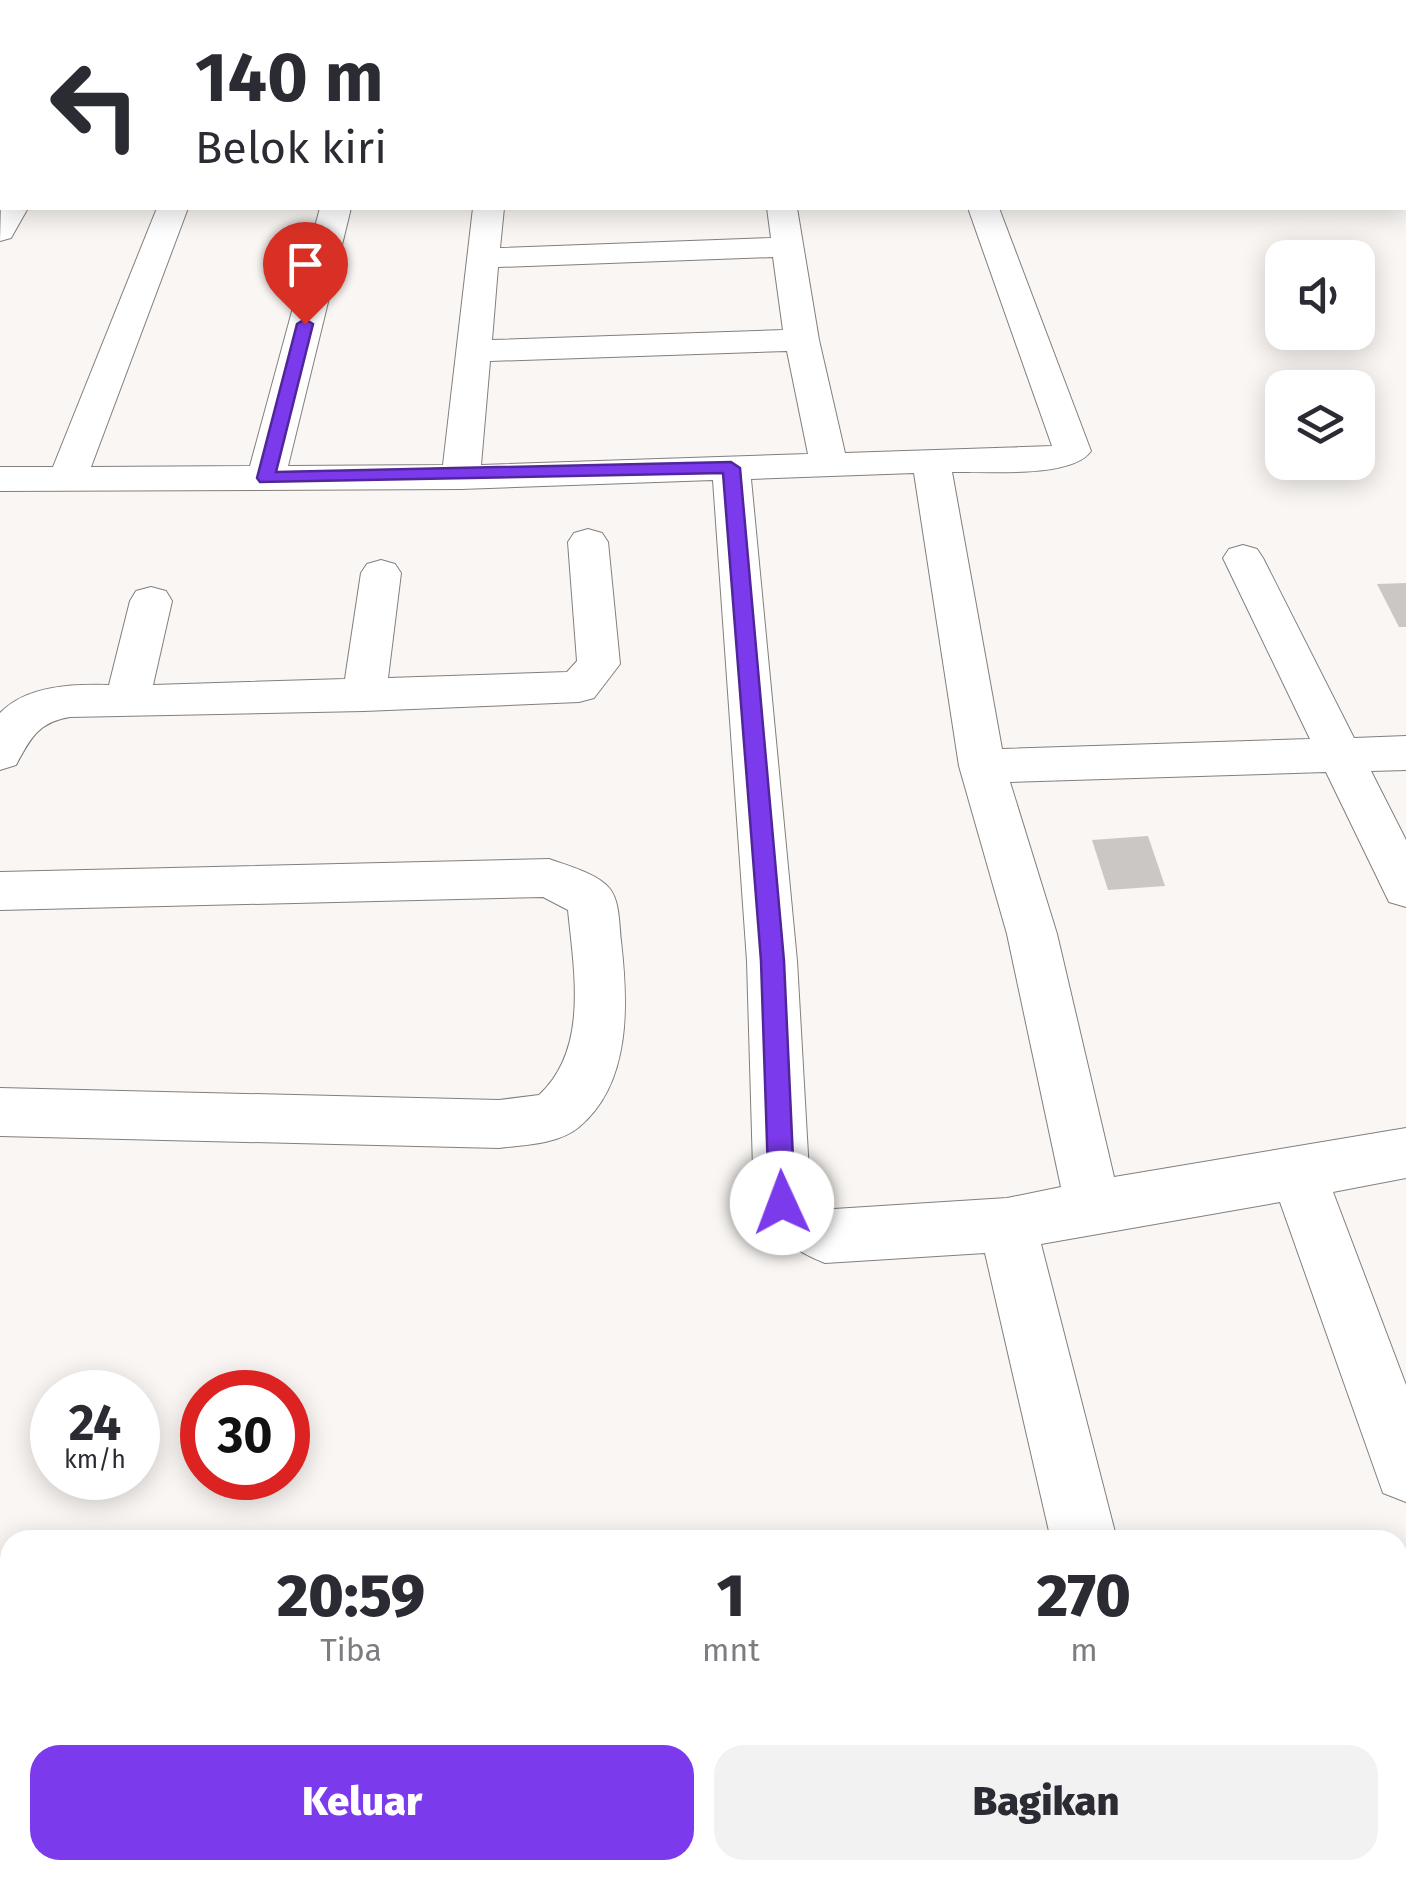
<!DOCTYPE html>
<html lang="id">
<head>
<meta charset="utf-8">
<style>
	:root { --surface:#fff; --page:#f2f2f3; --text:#2b2b33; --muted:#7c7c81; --accent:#7c3aed }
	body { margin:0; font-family:"Fira Sans",sans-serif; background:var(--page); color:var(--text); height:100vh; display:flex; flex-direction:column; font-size:38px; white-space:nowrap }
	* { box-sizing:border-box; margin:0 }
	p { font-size:32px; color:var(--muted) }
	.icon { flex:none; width:55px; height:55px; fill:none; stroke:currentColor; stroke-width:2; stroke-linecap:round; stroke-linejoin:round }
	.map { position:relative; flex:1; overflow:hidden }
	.details { position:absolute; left:0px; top:1530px; width:1408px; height:350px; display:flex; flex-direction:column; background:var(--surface); border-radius:30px 30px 0 0; box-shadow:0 5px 25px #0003 }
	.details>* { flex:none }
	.banner { position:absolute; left:0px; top:0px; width:1408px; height:210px; box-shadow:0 5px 25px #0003; background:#fff; color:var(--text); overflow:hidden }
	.controls { position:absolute; left:1265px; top:240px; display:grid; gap:20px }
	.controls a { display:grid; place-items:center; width:110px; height:110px; border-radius:20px; background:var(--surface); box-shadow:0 5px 25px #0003; font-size:50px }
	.speed { position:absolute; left:30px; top:1370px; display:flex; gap:20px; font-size:50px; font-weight:700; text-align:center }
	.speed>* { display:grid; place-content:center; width:130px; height:130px; border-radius:50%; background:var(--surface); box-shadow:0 5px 25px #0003; line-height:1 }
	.speed small { font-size:25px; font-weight:400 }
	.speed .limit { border:15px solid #d22; background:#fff; color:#111 }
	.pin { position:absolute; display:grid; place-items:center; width:85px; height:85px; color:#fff; margin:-102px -42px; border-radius:50% 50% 50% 0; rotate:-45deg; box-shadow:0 0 10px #0007 }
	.pin .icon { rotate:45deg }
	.me { position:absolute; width:110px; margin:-55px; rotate:358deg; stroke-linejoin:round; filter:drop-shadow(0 0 8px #0008) }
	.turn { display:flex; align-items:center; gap:35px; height:210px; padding:0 30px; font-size:45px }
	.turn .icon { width:130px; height:130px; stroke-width:2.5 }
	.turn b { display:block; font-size:70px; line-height:85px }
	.eta { display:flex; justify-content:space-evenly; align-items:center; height:170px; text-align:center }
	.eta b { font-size:60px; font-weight:800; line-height:70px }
	.cta { display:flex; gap:20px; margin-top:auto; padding:20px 30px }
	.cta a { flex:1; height:115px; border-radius:30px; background:var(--accent); color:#fff; font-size:40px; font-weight:800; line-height:115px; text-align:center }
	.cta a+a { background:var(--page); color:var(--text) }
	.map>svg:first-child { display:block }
	.building { fill:#cac7c4 }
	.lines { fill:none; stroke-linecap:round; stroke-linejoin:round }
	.minor-casing { stroke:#827f7d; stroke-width:2 }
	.minor { fill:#fff; fill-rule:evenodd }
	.route { fill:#7c3aed; stroke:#51269a; stroke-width:2.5 }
</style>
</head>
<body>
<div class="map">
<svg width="1406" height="1880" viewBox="0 0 1406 1880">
	<rect width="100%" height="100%" fill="#f9f6f3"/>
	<g class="building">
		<polygon points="1406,583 1406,627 1399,627 1377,584"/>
		<polygon points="1148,836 1165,886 1108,890 1092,840"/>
	</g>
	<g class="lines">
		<g class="minor-casing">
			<g id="minor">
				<rect x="498" y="0" width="26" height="2"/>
				<polygon points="739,0 765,0 766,2 740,2"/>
				<polygon points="899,0 925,0 926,2 900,2"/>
				<polygon points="1347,0 1374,0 1375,2 1349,2"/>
				<rect x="1405" y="39" width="1" height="17"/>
				<rect x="0" y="47" width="2" height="16"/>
				<polygon points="1,201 2,208 28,208 11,238 0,241"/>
				<path d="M157,208H188L91,467L250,466L320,208H351L288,466L443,465L473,208H504L500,248L771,238L767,208H797L819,340L845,453L1052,446L968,208H999L1091,451C1072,479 985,471 952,472L1002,749L1310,739L1223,558L1229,549L1243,545L1257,549L1263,558L1354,738L1406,736V770L1371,771L1406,840V907L1389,902L1326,772L1010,782L1057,934L1114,1177L1406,1128V1178L1333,1192L1406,1385V1502L1383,1493L1280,1202L1041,1244L1117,1540H1051L985,1253L825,1263C796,1252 767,1232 754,1203L747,961L713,480L461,489L0,491V467H53ZM773,257L783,330L492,340L498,267ZM787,351L808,454L481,465L490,361ZM914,473L959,766L1007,934L1061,1187L1007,1198L834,1209L810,1190L797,961L751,479Z"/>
				<path d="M588,529L602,533L608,542L620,664L594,698L579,702L364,711L70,717C38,722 30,739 16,765L0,770V713C27,685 73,684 109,685L130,601L136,591L151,587L166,591L172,601L153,685L345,679L361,573L367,564L381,560L395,564L401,573L388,678L567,672L577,661L568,542L574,533Z"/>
				<path d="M549,859C566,865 599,874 610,889C620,902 619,925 621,941C628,1002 632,1083 579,1127C559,1144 525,1145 499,1148L0,1136V1088L499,1100L539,1095C589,1049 574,971 568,910L543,897L0,910V872Z"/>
			</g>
		</g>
		<use href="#minor" class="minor"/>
	</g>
	<polygon class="route" points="305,319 313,324 276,472 731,462 740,468 784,961 795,1203 791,1212 782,1215 773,1212 769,1203 761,961 723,473 260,482 257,478 297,324"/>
</svg>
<div class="controls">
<a><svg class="icon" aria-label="sound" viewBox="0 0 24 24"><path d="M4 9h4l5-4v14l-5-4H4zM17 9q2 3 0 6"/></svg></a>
<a><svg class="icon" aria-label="layers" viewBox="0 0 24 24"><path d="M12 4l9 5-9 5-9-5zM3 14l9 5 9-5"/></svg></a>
</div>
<div class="speed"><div>24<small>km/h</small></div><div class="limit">30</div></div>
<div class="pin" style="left:305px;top:324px;background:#d93025"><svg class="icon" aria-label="arrive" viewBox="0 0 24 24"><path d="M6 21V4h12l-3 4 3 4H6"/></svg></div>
<svg class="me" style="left:782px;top:1203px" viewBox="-20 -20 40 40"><circle r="19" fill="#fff"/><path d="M0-13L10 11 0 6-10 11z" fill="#7c3aed"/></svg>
<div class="banner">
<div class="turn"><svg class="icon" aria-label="left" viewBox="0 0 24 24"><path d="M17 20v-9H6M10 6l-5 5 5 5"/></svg><div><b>140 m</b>Belok kiri</div></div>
</div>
<section class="details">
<div class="eta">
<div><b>20:59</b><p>Tiba</p></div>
<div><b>1</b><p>mnt</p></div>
<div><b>270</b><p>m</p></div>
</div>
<div class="cta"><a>Keluar</a><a>Bagikan</a></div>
</section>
</div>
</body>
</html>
